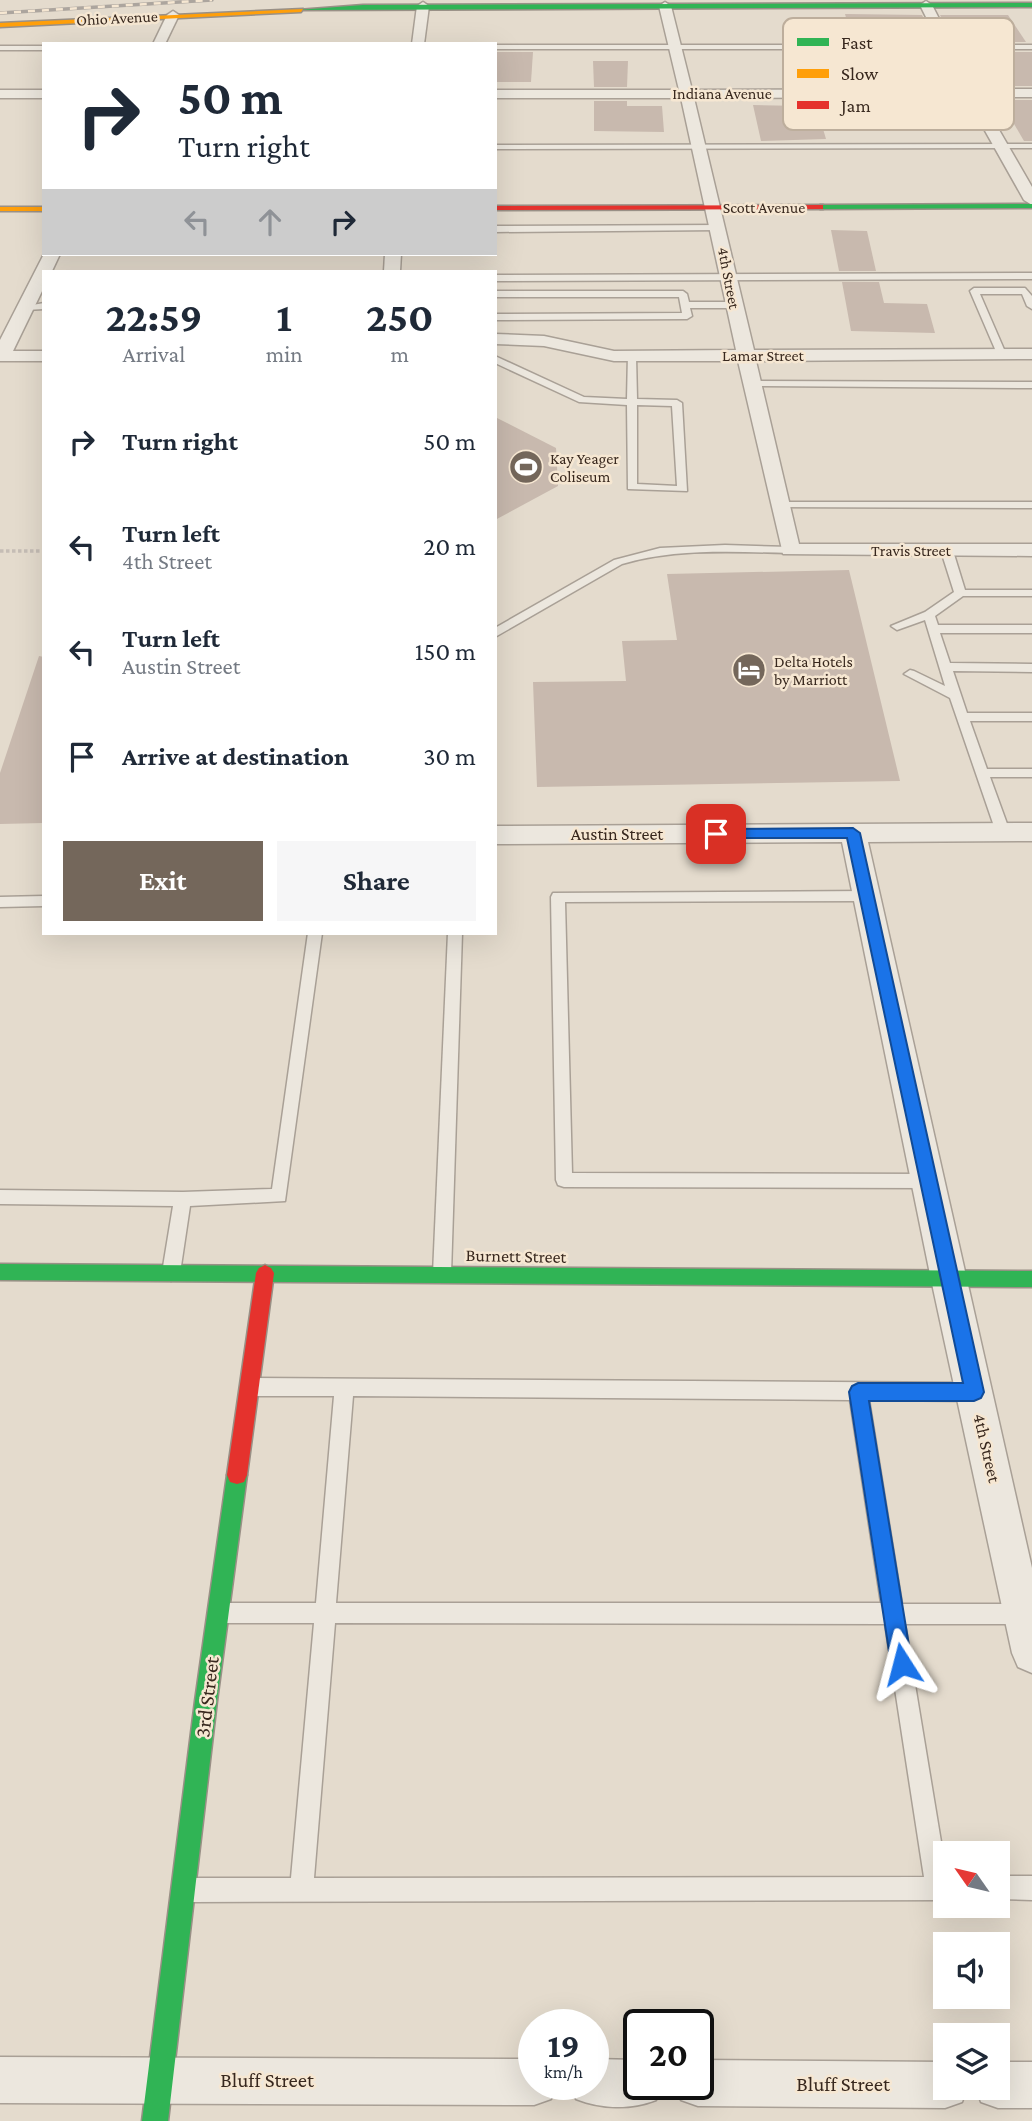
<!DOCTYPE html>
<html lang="en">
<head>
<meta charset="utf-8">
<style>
	:root { --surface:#fff; --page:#f6f6f7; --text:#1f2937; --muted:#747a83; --accent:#74675b }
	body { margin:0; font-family:"Crimson Pro",serif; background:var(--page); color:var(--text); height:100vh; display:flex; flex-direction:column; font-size:26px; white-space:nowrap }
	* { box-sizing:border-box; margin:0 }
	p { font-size:23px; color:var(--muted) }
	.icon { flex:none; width:38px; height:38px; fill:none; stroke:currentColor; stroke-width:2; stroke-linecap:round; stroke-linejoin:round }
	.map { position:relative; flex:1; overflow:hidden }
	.side { position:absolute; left:42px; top:270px; width:455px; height:665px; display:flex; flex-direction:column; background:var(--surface); border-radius:0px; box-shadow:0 7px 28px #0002 }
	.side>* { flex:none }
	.banner { position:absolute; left:42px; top:42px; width:455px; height:214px; border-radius:0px; box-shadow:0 7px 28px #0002; background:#fff; color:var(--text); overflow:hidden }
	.needle { width:46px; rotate:304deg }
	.controls { position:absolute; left:933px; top:1841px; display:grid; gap:14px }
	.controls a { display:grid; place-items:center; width:77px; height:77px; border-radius:0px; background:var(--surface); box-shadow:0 7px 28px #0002; font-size:35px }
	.speed { position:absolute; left:518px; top:2009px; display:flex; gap:14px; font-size:35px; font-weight:700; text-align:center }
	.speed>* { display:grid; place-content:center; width:91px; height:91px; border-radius:50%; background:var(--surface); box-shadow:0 7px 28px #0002; line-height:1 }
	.speed small { font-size:18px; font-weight:400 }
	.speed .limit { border:4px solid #111; border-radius:10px; background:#fff; color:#111 }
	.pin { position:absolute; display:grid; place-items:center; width:60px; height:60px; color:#fff; margin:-30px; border-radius:14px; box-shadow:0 4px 10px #0006 }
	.me { position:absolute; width:77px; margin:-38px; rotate:351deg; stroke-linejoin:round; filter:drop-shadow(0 0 5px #0008) }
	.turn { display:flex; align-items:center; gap:24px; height:147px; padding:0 21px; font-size:32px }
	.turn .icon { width:91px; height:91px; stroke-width:2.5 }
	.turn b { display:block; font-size:49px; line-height:60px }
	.lanes { display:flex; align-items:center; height:66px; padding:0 21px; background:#0003; justify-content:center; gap:35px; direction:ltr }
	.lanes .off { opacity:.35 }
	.eta { display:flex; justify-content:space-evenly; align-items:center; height:119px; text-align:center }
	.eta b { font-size:42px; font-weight:700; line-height:49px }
	.action { display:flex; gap:14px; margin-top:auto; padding:14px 21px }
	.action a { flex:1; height:80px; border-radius:0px; background:var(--accent); color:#fff; font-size:28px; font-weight:700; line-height:80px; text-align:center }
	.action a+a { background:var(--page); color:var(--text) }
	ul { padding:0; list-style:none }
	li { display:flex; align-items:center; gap:21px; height:105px; padding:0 21px }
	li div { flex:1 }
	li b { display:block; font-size:26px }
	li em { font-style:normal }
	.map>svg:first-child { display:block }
	.building { fill:#c8b9ae }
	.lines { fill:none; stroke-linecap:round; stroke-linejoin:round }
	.lane-casing { stroke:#a9a096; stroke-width:3 }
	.street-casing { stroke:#a9a096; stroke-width:3 }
	.fast-casing { stroke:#999086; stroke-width:3 }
	.slow-casing { stroke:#999086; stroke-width:3 }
	.jam-casing { stroke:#999086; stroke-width:3 }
	.path { stroke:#c5bdb5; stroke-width:3.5; stroke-dasharray:3.5 2.5; stroke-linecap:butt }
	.lane { fill:#ece7de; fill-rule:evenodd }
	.street { fill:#ece7de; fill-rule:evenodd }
	.fast { fill:#30b455; fill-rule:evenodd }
	.slow { fill:#ff9f0a; fill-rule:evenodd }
	.jam { fill:#e5322d; fill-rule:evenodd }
	.rail-casing { stroke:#aca59e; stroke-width:3.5 }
	.rail { stroke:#f6e7d2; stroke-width:2.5; stroke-dasharray:7; stroke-linecap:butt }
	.route { fill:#1a73e8; stroke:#114b97; stroke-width:2 }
	.labels { text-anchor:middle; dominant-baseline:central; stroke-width:5; stroke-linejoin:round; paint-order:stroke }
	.far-street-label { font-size:16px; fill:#38281e; stroke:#f6e7d2 }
	.far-poi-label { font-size:16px; fill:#38281e; stroke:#f6e7d2; text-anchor:start }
	.street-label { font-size:18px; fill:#38281e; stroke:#f6e7d2 }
	.near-street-label { font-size:21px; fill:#38281e; stroke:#f6e7d2 }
	.key { fill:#f6e7d2; stroke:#bdae9c; stroke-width:2 }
	.key-label { font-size:19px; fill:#38281e }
</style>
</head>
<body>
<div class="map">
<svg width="1032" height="2121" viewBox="0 0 1032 2121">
	<rect width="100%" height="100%" fill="#e4dbcd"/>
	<g class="building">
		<polygon points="845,14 922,15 936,42 853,42"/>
		<polygon points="940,15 1008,15 1026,42 954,42"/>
		<polygon points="495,52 533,52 531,82 495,82"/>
		<polygon points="959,52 1032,52 1032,86 992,86 986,76 971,76"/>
		<polygon points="593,61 628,61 627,87 594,87"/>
		<polygon points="800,100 840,100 848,122 821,122 826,139 761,141 753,105 802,106"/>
		<polygon points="1000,100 1032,100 1032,141 1024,141"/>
		<polygon points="594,101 627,101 627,106 662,106 664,132 594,131"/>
		<polygon points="831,230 867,231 876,271 839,271"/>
		<polygon points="842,282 879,282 884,303 927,304 935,333 851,331"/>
		<polygon points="495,417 556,448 558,486 495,520"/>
		<polygon points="849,570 900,781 537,787 533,682 626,681 622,641 677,640 667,574"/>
		<polygon points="39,656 44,657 44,823 0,824 0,773"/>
	</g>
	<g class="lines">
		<g class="lane-casing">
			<g id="lane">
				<rect x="495" y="45" width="537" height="4"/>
				<rect x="0" y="46" width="44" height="4"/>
				<polygon points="1032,144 1032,148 495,149 495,145"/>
				<polygon points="721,225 721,229 718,230 495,232 495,226"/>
				<polygon points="1032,273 1032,279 495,281 495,275"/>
				<polygon points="1025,288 1032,296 1032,309 1027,306 1022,294 980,294 1006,354 998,356 970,291 974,288"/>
				<polygon points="495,291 683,291 687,294 689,302 734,302 739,305 734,308 690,308 692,316 687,319 495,320 495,314 682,313 679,297 495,297"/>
				<polygon points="44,303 44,309 26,310 21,307"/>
				<path d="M628,354L636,356L637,399L677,400L682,403L687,491L628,489L627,405L579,402L495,363V356L584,397L627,399ZM637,405L672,406L677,486L637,484Z"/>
				<polygon points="752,381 1032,382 1032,388 749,386 747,384"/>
				<polygon points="779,502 1032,502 1032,508 775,507 775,503"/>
				<path d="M725,545L790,547L796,550L790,553C733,552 677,548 622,564L495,637V628L614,560L660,548Z"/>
				<polygon points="947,548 953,551 965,590 1032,590 1032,596 963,596 935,616 938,625 1032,625 1032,633 940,633 950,663 1032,664 1032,672 953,671 967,713 1032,713 1032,721 970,721 987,769 1032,769 1032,777 990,777 1010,832 1003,837 996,832 950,698 904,674 910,670 914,671 945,686 925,620 897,630 891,626 925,612 954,592 941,551"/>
				<polygon points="867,891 874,896 867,901 565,902 572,1173 927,1174 933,1176 935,1181 933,1186 927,1188 564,1187 558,1185 556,1180 551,897 553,893"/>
				<polygon points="44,896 44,906 0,907 0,897"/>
				<polygon points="308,933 322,933 285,1201 190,1206 180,1273 177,1278 171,1281 165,1278 162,1273 173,1206 0,1204 0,1190 183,1192 272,1189"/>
				<polygon points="448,933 462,933 451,1274 448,1280 442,1282 436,1280 433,1274"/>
				<path d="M252,1378L974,1383L981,1386L983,1392L981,1398L974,1401L869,1400L902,1604H1024L1032,1608L1031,1621L1024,1624H905L945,1866V1900L192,1902L184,1898L180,1890L184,1882L192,1878H291L314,1623H224L217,1620L214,1613L217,1606L224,1603H316L334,1396H252L245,1393L243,1387L245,1381ZM353,1396L850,1400L881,1603H336ZM335,1623L885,1624L924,1877L314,1878Z"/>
				<polygon points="998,1876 1032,1876 1032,1900 998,1899"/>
			</g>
		</g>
		<g class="street-casing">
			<g id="street">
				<polygon points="926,1 932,5 975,89 1032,89 1032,97 980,97 1032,187 1032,205 1024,200 966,97 694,98 754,350 1032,349 1032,359 756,361 799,544 1032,544 1032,556 783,554 738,361 614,361 544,346 495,344 495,334 544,336 614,351 736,350 681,98 495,98 495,90 679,90 659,6 665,2 671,6 692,90 962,89 920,5"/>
				<polygon points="423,2 429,6 424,44 412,44 417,6"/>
				<polygon points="173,11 179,15 165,44 153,44 167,15"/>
				<rect x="0" y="90" width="44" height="8"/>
				<polygon points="44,254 60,254 52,271 44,271 44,287 13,351 44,351 44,361 0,361 0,340"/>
				<polygon points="385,254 401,254 400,271 384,271"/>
				<polygon points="1032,823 1032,841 868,842 1032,1568 1032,1673 1018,1667 1012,1653 931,1279 842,842 495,844 495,826"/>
				<polygon points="0,2057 534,2059 534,2084 556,2084 551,2099 534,2105 0,2103"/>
				<path d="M593,2059L639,2060V2084H662L656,2100C631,2110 601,2109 576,2099L571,2084H593Z"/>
				<polygon points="698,2060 945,2062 945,2088 967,2088 962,2102 945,2108 698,2106 681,2100 675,2084 698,2084"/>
				<polygon points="998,2062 1032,2062 1032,2108 998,2108 981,2102 976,2088 998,2088"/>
			</g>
		</g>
		<g class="fast-casing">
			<g id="fast">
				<polygon points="1032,3 1032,7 298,10 363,5"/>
				<polygon points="1032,204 1032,208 820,209 816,207 820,205"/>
				<polygon points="0,1264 1032,1271 1032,1287 0,1280"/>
				<polygon points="237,1466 244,1468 247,1475 217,1701 168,2121 142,2121 195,1701 227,1475 230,1468"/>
			</g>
		</g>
		<g class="slow-casing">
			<g id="slow">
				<polygon points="303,9 301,12 0,27 0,23"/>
				<rect x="0" y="207" width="44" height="4"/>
			</g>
		</g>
		<g class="jam-casing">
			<g id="jam">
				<polygon points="823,205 823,209 820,209 495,210 495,206"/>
				<polygon points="265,1265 271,1268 274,1273 247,1475 244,1482 237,1484 230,1482 227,1475 256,1273 259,1268"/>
			</g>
		</g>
		<polyline class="path" points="0,551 44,551"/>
		<use href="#lane" class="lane"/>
		<use href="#street" class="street"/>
		<use href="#fast" class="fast"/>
		<use href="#slow" class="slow"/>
		<use href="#jam" class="jam"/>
		<g class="rail-casing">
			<polyline id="rail" points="0,13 212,0"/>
		</g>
		<use href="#rail" class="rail"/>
	</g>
	<polygon class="route" points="853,828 860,833 984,1392 981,1398 974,1401 869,1401 912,1664 909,1671 902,1674 894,1671 891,1664 849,1392 852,1386 858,1383 963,1383 847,838 716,838 709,834 716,829"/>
	<defs>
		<g id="stadium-disc" transform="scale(1.75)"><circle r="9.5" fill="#74675b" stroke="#f6e7d2"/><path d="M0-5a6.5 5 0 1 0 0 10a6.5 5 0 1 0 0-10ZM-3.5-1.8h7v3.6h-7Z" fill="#fff"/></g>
		<g id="hotel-disc" transform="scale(1.75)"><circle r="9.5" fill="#74675b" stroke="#f6e7d2"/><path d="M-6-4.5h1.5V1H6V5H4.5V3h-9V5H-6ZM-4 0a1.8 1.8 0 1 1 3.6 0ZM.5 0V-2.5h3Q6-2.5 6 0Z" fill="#fff"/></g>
	</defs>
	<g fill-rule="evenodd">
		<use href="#stadium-disc" x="526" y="467"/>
		<use href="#hotel-disc" x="749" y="670"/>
	</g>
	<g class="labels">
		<g class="far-street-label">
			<text transform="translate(117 18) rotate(-3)">Ohio Avenue</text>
			<text x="722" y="93">Indiana Avenue</text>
			<text x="764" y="207">Scott Avenue</text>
			<text transform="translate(729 278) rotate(79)">4th Street</text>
			<text x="763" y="355">Lamar Street</text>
			<text x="911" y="550">Travis Street</text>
		</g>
		<g class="far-poi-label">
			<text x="550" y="458">Kay Yeager<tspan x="550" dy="18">Coliseum</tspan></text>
			<text x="774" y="661">Delta Hotels<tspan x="774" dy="18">by Marriott</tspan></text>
		</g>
		<g class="street-label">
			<text x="617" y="834">Austin Street</text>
			<text transform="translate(516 1256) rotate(1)">Burnett Street</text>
			<text transform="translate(987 1448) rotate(77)">4th Street</text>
		</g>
		<g class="near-street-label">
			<text transform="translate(207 1697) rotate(-83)">3rd Street</text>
			<text x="267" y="2080">Bluff Street</text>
			<text x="843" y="2084">Bluff Street</text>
		</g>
	</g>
	<rect x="783" y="18" width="231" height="112" rx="10" class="key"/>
	<rect x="797" y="38" width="32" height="8" fill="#30b455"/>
	<rect x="797" y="69" width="32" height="9" fill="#ff9f0a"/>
	<rect x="797" y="101" width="32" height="8" fill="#e5322d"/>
	<g class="key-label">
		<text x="841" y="49">Fast</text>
		<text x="841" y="80">Slow</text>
		<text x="841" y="112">Jam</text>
	</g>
</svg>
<div class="controls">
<a><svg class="needle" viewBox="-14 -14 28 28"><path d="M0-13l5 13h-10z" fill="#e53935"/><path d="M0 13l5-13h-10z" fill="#747a83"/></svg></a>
<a><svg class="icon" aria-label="sound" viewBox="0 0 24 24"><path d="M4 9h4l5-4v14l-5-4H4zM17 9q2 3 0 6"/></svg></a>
<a><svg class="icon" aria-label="layers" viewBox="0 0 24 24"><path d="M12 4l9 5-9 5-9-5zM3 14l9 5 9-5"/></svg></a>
</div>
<div class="speed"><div>19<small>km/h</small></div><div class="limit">20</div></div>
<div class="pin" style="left:716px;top:834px;background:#d93025"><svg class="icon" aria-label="arrive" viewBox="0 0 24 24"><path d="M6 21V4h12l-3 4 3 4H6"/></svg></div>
<svg class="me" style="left:902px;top:1664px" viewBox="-20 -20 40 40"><path d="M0-17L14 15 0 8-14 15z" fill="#1a73e8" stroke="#fff" stroke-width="4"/></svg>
<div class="banner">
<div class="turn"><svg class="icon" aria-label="right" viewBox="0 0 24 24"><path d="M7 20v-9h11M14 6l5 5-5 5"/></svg><div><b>50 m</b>Turn right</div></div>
<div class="lanes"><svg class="icon off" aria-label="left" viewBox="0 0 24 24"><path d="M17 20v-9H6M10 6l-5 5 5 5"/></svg><svg class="icon off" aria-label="ahead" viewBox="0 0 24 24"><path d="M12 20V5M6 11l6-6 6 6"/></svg><svg class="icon" aria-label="right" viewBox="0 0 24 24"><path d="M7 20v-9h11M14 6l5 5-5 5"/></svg></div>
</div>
<section class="side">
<div class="eta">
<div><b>22:59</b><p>Arrival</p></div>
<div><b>1</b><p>min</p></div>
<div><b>250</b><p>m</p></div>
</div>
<ul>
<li><svg class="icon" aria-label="right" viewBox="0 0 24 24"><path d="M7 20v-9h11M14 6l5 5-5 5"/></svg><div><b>Turn right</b></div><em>50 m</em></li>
<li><svg class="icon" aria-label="left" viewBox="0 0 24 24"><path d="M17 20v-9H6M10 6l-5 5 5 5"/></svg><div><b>Turn left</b><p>4th Street</p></div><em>20 m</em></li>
<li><svg class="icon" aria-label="left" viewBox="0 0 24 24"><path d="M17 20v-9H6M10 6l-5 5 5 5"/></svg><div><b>Turn left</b><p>Austin Street</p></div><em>150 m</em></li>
<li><svg class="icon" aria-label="arrive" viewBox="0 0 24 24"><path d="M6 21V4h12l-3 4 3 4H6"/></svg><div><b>Arrive at destination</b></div><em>30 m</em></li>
</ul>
<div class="action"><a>Exit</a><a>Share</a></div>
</section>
</div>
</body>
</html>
